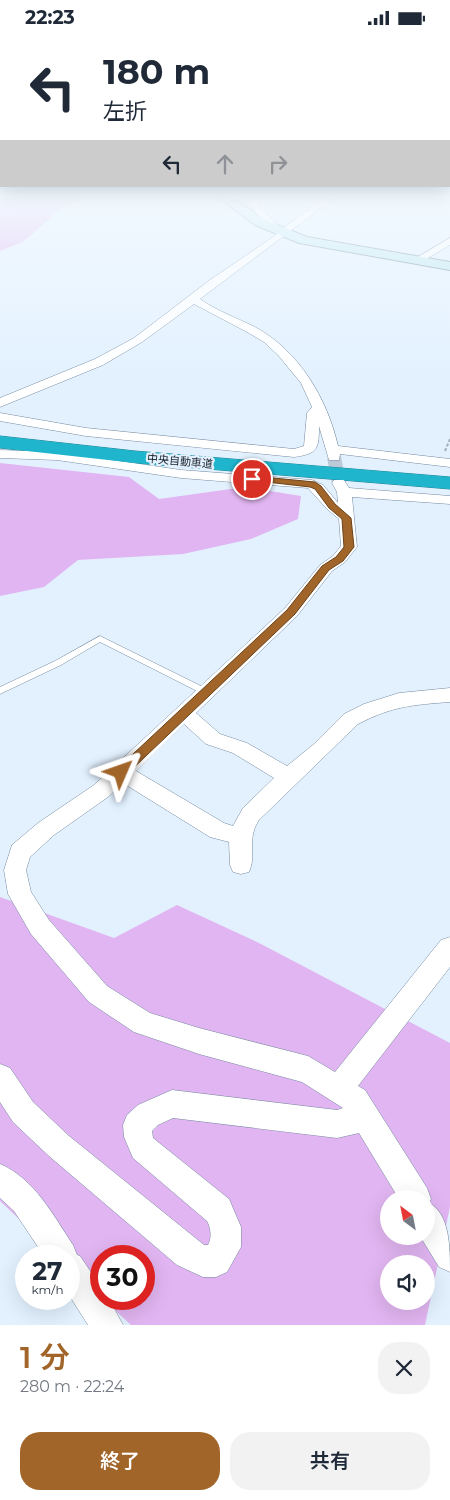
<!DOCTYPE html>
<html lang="ja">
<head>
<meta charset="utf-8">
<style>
	:root { --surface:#fff; --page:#f2f2f3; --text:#1f2937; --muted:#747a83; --accent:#a26529 }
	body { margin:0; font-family:Montserrat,"Noto Sans JP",sans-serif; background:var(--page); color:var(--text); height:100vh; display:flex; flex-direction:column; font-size:19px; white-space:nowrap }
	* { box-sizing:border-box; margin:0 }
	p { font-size:16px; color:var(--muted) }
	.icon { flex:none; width:28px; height:28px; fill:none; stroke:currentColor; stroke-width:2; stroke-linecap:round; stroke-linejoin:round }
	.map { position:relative; height:1290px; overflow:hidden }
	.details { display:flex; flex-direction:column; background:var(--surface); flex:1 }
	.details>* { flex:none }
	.banner { position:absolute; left:0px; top:0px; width:450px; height:152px; box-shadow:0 5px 20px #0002; background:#fff; color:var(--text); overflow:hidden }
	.needle { width:32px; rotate:328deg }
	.fabs { position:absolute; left:380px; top:1155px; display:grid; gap:10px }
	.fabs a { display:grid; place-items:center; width:55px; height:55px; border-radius:50%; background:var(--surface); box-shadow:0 5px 20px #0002; font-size:25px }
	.speed { position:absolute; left:15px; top:1210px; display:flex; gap:10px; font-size:25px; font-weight:700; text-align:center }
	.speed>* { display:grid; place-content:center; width:65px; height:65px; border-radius:50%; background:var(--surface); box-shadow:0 5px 20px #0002; line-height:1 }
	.speed small { font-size:12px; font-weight:400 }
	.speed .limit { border:8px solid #d22; background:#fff; color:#111 }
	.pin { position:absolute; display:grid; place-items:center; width:42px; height:42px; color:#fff; margin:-21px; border:2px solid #fff; border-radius:50%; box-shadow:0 1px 5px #0007 }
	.me { position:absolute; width:55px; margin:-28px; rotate:47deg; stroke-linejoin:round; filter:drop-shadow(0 0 4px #0008) }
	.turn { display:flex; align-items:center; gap:18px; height:105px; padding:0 20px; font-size:22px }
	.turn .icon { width:65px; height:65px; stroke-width:2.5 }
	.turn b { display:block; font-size:35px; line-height:42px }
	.lanes { display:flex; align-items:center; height:48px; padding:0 20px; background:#0003; justify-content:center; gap:25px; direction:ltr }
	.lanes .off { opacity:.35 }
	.round { display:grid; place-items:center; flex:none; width:52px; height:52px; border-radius:20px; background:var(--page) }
	.head { display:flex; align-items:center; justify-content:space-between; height:85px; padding:0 20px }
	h1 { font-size:30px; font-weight:600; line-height:38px; color:var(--accent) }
	.action { display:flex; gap:10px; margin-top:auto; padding:10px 20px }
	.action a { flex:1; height:58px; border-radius:20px; background:var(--accent); color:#fff; font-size:20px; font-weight:600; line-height:58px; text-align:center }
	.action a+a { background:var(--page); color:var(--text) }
	.status { display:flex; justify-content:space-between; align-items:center; height:35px; padding:0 25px; background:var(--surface); direction:ltr }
	.status svg { height:14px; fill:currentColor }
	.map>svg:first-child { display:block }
	.green { fill:#e1b5f1; fill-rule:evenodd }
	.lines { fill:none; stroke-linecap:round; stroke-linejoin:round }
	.street-tunnel { stroke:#bcc9d6; stroke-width:14; stroke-dasharray:14 8; stroke-linecap:butt }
	.lane-casing { stroke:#758a9f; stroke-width:1 }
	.street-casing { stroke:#758a9f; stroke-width:1 }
	.secondary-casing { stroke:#758a9f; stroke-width:2 }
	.highway-casing { stroke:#1f8496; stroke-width:1 }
	.path { stroke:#a3afbb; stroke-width:2; stroke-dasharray:3 2; stroke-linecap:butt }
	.lane { fill:#fff; fill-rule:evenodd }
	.street { fill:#fff; fill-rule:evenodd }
	.secondary { fill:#bce9f0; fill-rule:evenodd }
	.highway { fill:#1eb5cd; fill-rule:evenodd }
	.route { fill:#a26529; stroke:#69421b }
	.labels { text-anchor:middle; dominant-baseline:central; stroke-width:4.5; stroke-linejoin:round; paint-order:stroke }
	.far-street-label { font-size:11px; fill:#202931; stroke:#e3f1ff }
</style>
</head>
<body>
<div class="status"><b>22:23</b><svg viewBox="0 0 49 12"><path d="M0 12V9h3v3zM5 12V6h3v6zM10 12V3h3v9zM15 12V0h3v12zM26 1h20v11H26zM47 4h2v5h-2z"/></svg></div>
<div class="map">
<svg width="450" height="1290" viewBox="0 0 450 1290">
	<rect width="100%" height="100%" fill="#e3f1ff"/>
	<g class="green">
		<polygon points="0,161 85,161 81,165 63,172 23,207 0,216"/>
		<polygon points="0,428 129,442 159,464 245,452 301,461 298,484 251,504 183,519 78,525 44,552 0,561"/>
		<path d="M0,862L114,903L177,870L259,908L450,1008V1172L425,1290H131L103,1264H144V1221H101V1262L69,1231V1221H58L0,1166ZM389,1164H426V1201H389ZM389,1229H426V1266H389Z"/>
	</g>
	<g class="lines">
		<polyline class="street-tunnel" points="334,422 339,448"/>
		<g class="lane-casing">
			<polygon id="lane" points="100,601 209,655 210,657 209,659 203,659 100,607 61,630 0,659 0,652 55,626"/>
		</g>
		<g class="street-casing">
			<g id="street">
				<path d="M252,161H260L258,169L260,173L282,194L327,161H337L200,264C217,276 237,283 255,292C299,316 327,363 338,411L450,424V432L340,419L339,425H329L319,391C319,413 318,419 294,422L86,401L0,386V378L86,393L294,414L304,411L307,378L312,372L301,348L278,320L264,307L247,297L194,269L142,307L103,330L0,372V363L95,324L134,303L210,245L276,200L277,198L252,174L250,169Z"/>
				<polygon points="450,203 450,210 421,227 418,228 413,225"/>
				<path d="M0,415L57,417L181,435L312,445L323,450L338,468L337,457L332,448L334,445H344L349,453L450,461V469L352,462L357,512L345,527L332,536L297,581L196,678L220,699L247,708L287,731L314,709L344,679L364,669L399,658L450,653V667C412,670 393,671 358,689L259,785C246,805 257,820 249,837L241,839L233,837L230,830L229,807L210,802L123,748L108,762L54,800L30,822L26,835L31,857L49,885L107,951L150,978L199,993L308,1021L335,1037L441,905L450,902V932L358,1051L365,1055L427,1153L431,1164L429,1168C450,1179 450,1213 450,1237L439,1232L420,1201H426V1164H399L359,1098L337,1103L173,1083L158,1090L152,1096L153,1103L229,1164L241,1192V1212L227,1237L216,1242H203L177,1230L49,1121L13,1087L0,1067V1029L10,1033L33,1067L69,1101L204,1210H208C212,1203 211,1193 207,1186L133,1123L124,1102L123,1090L127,1080L138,1070L172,1055L337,1075L343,1073L302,1047L199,1019L134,997L89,967L31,899L8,859L4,835L12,810L38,788L94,750L285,573L320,530L333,521L341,511L339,484L327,474L308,453L181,443L57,425L0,423ZM184,689L206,709L233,718L274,743L243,773L233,791L224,788L136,736Z"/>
				<path d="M0,1129C35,1144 53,1180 73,1210L77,1220L80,1221L101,1252V1264H109L123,1290H88L69,1260V1221H44L14,1176L0,1163Z"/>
			</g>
		</g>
		<g class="secondary-casing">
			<polygon id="secondary" points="217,161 231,161 263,184 307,202 450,227 450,235 299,208 255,190"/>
		</g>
		<g class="highway-casing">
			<polygon id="highway" points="0,401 135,416 450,442 450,454 135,428 0,413"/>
		</g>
		<polyline class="path" points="445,416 450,404"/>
		<use href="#lane" class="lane"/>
		<use href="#street" class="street"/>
		<use href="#secondary" class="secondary"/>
		<use href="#highway" class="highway"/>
	</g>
	<linearGradient id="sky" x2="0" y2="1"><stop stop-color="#5ab4c9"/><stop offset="0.47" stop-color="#f2f9ff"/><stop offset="1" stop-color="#f2f9ff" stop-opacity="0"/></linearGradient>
	<rect width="450" height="342" fill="url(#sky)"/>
	<polygon class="route" points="252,441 315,447 321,451 335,469 351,483 354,512 343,526 329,535 295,579 126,740 117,740 115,737 117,734 287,575 322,531 336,522 344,512 342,484 329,473 315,454 310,452 249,445 249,442"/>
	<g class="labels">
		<g class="far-street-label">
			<text transform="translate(180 426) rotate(5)">中央自動車道</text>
		</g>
	</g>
</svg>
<div class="fabs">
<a><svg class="needle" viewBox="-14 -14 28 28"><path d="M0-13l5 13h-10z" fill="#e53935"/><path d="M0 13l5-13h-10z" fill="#747a83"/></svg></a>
<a><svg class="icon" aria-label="sound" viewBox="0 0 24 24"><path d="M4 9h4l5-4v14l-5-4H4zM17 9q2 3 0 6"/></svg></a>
</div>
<div class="speed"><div>27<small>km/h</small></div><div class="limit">30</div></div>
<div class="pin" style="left:252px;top:444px;background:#d93025"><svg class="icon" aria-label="arrive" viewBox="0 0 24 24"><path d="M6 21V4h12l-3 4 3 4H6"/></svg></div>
<svg class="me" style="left:121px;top:737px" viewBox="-20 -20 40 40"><path d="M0-17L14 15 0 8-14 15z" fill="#a26529" stroke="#fff" stroke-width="4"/></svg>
<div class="banner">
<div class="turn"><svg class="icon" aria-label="left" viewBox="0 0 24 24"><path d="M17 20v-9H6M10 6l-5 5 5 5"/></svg><div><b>180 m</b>左折</div></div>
<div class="lanes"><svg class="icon" aria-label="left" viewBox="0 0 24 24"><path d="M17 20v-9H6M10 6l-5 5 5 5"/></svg><svg class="icon off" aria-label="ahead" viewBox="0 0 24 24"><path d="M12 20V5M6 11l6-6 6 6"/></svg><svg class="icon off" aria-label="right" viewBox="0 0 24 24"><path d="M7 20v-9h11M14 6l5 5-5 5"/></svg></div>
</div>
</div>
<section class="details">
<div class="head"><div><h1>1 分</h1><p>280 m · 22:24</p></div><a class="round"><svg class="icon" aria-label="close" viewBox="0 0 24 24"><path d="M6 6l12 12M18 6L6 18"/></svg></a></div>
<div class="action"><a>終了</a><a>共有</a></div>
</section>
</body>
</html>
